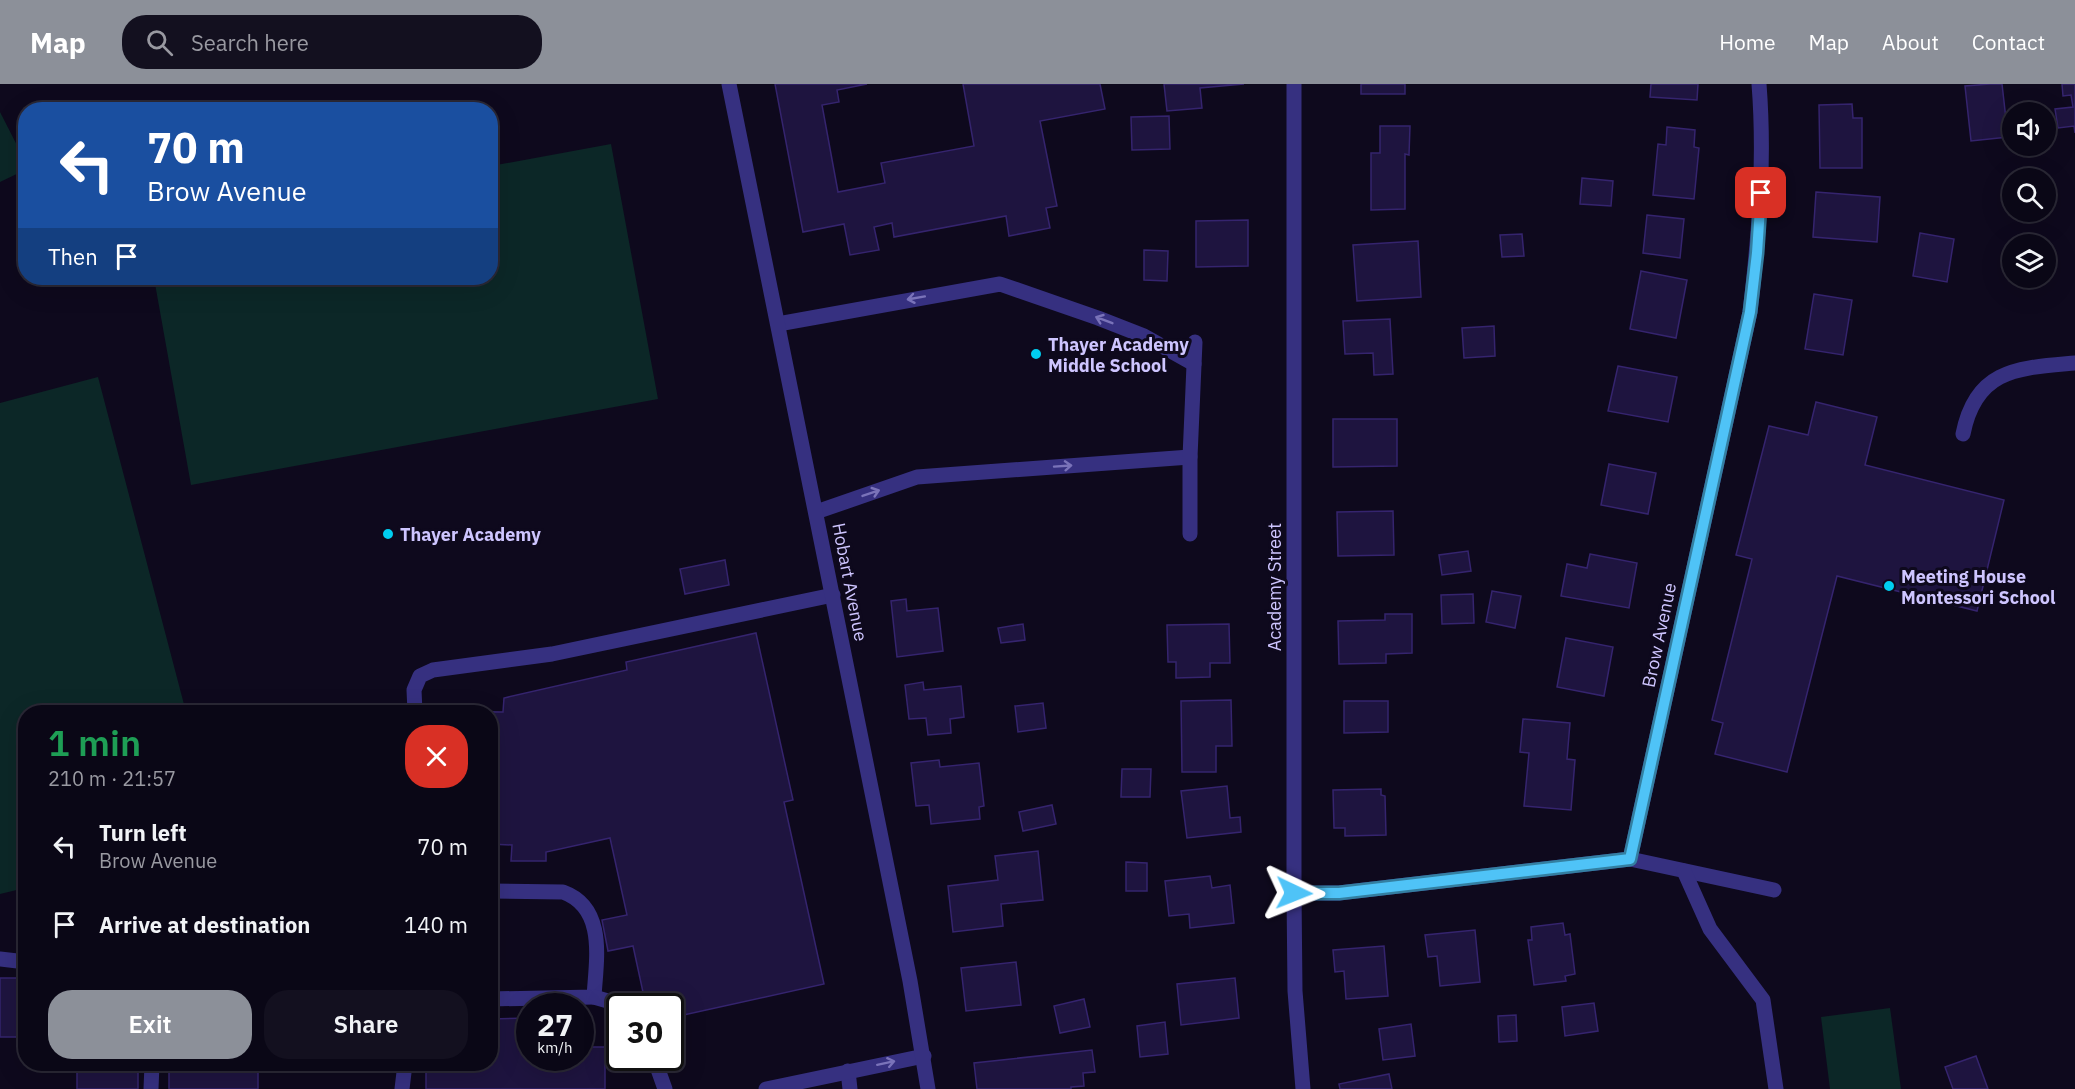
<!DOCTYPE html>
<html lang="en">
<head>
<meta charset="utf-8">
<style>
	:root { --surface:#0a0716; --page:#13101f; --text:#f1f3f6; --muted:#9999a1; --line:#2a2835; --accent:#8c9099 }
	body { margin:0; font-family:"IBM Plex Sans",sans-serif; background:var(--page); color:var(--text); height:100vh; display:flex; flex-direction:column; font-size:22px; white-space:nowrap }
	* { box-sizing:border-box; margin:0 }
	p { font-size:20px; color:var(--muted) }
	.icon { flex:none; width:33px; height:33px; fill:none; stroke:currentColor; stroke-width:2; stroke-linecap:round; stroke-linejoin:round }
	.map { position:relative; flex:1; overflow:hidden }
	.drawer { position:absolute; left:18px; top:621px; width:480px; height:366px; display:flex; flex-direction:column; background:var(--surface); border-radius:24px; box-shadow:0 6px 24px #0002,0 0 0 2px var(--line) }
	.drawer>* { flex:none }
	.top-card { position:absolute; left:18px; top:18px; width:480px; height:183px; border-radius:24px; box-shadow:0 6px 24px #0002,0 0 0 2px var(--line); background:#1a4fa0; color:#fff; overflow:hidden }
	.buttons { position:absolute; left:2002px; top:18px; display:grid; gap:12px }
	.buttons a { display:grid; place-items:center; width:54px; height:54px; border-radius:50%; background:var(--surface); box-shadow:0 6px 24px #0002,0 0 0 2px var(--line); font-size:30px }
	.speed { position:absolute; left:516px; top:909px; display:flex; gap:12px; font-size:30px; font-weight:700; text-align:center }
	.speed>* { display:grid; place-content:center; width:78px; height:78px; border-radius:50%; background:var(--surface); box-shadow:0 6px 24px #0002,0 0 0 2px var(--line); line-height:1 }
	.speed small { font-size:15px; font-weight:400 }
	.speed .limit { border:3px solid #111; border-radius:9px; background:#fff; color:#111 }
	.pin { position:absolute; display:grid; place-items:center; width:51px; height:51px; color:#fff; margin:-26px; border-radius:12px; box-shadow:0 3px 9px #0006 }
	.me { position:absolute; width:66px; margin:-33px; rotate:92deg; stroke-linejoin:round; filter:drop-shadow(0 0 4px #0008) }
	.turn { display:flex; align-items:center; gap:21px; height:126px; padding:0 30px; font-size:27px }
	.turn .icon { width:78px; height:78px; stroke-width:2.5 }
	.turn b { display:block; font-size:42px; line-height:51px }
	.then { display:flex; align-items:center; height:57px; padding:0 30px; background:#0003; gap:12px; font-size:22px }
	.round { display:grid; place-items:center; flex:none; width:63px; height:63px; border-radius:24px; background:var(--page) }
	.summary { display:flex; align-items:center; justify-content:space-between; height:102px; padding:0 30px }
	h1 { font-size:36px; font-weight:600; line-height:45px; color:#1e9e55 }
	.action { display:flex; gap:12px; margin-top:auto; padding:12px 30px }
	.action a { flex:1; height:69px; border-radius:24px; background:var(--accent); color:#fff; font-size:24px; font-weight:600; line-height:69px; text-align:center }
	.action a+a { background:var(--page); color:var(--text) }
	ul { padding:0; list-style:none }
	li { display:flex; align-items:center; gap:18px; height:78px; padding:0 30px }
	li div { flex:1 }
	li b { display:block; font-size:22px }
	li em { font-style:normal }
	header { display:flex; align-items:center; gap:36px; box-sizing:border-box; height:84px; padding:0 30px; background:var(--accent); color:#fff }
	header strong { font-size:28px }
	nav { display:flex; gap:33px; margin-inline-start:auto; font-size:21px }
	.search { width:420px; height:54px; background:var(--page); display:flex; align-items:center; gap:15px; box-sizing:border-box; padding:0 21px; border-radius:24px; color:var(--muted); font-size:22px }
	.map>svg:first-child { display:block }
	.green { fill:#0c2727 }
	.building { fill:#1e143f; stroke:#35246e; stroke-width:1.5 }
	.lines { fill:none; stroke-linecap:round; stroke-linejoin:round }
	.service { stroke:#363080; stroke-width:15 }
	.minor { stroke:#363080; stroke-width:15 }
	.oneway { stroke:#7a73b9 }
	.route-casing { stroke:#337fa1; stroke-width:15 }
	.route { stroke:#4fc3f7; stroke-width:10 }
	.poi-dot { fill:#00cef0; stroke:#0e091d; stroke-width:2 }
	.labels { text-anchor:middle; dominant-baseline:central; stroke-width:6; stroke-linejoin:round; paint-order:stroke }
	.poi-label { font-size:18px; font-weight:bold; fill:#cec5ff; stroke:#0e091d; text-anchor:start }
	.street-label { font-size:18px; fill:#cec5ff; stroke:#0e091d }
</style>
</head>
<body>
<header>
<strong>Map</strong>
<div class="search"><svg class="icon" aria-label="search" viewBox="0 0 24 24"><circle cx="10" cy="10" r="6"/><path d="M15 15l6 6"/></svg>Search here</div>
<nav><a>Home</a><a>Map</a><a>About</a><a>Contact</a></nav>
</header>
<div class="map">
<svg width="2075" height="1005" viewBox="0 0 2075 1005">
	<rect width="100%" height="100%" fill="#0e091d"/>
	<g class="green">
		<polygon points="0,28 26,79 25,86 0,98"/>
		<polygon points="611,60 658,315 191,401 154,194 490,194 491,82"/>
		<polygon points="98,293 186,628 26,628 25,804 0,810 0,319"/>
		<polygon points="1890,924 1901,1005 1830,1005 1821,933"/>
	</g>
	<g class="building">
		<polygon points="775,0 867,0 837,6 839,18 822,21 838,108 885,99 881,79 974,62 963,0 1100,0 1105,25 1040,37 1057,122 1046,124 1050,144 1009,152 1006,132 894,153 892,139 874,143 879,166 850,171 844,140 803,148"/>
		<polygon points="1164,0 1244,0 1200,4 1202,24 1167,27"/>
		<rect x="1361" y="0" width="44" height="10"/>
		<polygon points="1651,0 1698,0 1697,16 1650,13"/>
		<polygon points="1990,0 2002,0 2008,53 1971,57 1965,2"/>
		<polygon points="2062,0 2075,0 2075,49 2074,42 2058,44 2055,25 2073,23 2071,11 2063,12"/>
		<polygon points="1852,20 1853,34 1862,34 1862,84 1820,84 1819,21"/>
		<polygon points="1169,32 1170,65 1132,66 1131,33"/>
		<polygon points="1380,42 1410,42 1409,71 1405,70 1405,125 1371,126 1371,69 1380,69"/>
		<polygon points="1667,43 1695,46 1694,63 1699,64 1694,115 1653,111 1658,60 1666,61"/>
		<polygon points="1582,94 1613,97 1611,122 1580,120"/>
		<polygon points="1816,108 1880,113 1877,158 1813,153"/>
		<polygon points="1647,131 1684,135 1680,174 1643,169"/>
		<polygon points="1248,136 1248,182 1196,183 1196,137"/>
		<polygon points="1920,149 1954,155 1947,198 1913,192"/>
		<polygon points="1522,150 1524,172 1502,173 1500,151"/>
		<polygon points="1418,157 1421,213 1357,217 1353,161"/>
		<polygon points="1144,166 1168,167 1167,197 1144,196"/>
		<polygon points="1641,187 1687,196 1676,254 1630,245"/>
		<polygon points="1814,210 1852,216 1843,271 1805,265"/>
		<polygon points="1390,235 1393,290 1374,291 1373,269 1345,270 1343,237"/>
		<polygon points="1494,242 1495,272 1464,274 1462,244"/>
		<polygon points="1618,282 1677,293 1668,338 1608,327"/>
		<polygon points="1816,318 1877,333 1865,381 2004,416 1977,527 1837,492 1787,688 1715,670 1723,639 1712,636 1752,475 1736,471 1769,342 1808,351"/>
		<polygon points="1333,335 1397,335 1397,382 1333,383"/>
		<polygon points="1609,380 1656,389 1648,430 1601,421"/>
		<polygon points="1393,427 1394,471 1338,472 1337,428"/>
		<polygon points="1468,467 1471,487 1442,491 1439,471"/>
		<polygon points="1590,470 1637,479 1629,524 1561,512 1567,480 1587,484"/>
		<polygon points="725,476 729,501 685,510 680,485"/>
		<polygon points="1492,507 1521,512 1515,544 1486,538"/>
		<polygon points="1473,510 1474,539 1442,540 1441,511"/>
		<polygon points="906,515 907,527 938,524 943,567 897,573 891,517"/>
		<polygon points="1385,530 1412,530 1412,569 1386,570 1386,579 1339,580 1338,537 1385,536"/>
		<polygon points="1023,540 1025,556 1001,559 998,544"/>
		<polygon points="1229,540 1230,579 1210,579 1210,593 1176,594 1176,578 1168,578 1167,541"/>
		<polygon points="756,549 793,716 784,718 824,900 670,934 670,922 646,922 633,862 608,867 602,836 627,831 610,754 546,768 546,777 511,777 512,761 490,760 490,628 434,628 434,627 503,628 504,614 627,586 626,578"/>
		<polygon points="1566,554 1613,563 1604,612 1557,603"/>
		<polygon points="923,598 924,606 961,602 964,633 950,635 951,649 928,651 926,634 909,635 905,601"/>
		<polygon points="1231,616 1232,662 1216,662 1216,688 1182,688 1181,617"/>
		<polygon points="1344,617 1388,617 1388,648 1344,649"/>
		<polygon points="1043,619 1046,644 1018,648 1015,622"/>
		<polygon points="1523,635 1570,639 1567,675 1575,676 1571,726 1524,722 1529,669 1520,668"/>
		<polygon points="939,676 940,683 979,679 984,722 979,723 980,735 931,740 929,721 916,722 911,679"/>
		<polygon points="1122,685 1151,685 1150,713 1121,713"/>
		<polygon points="1227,702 1230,734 1240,733 1241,748 1187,754 1181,707"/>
		<polygon points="1381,705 1381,711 1385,712 1386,751 1345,752 1345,744 1334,744 1333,706"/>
		<polygon points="1052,721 1056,740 1023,747 1019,728"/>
		<polygon points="1038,767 1043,816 1001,820 1003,842 953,848 948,802 998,796 995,772"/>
		<polygon points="1126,778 1147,779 1147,807 1126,807"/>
		<polygon points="1210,792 1212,804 1230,801 1234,839 1190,844 1189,830 1169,832 1165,797"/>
		<polygon points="1563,839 1565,851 1570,850 1575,890 1565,892 1566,897 1534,901 1528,856 1532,856 1531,843"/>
		<polygon points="1475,846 1480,898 1440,902 1437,872 1428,873 1425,851"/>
		<polygon points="1384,862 1388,912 1346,915 1344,887 1335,888 1333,866"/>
		<polygon points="1016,878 1021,921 966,927 961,884"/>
		<rect x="0" y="894" width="26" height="59"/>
		<polygon points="1235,894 1239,934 1181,941 1177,900"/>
		<polygon points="1084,915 1090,943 1060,949 1054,922"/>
		<polygon points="1594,919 1598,947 1565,952 1562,923"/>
		<polygon points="1516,931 1517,957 1499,958 1498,932"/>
		<polygon points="530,934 530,974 580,974 580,963 605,963 605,1005 426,1005 426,980 490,980 490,935"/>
		<polygon points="1165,938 1168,970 1140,973 1137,942"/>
		<polygon points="1411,940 1415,972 1383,976 1379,945"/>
		<polygon points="1092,966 1095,988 1083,989 1084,1002 1071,1003 1071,1005 977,1005 974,979"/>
		<polygon points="1976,972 1988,1005 1953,1005 1945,983"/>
		<rect x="77" y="980" width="61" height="25"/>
		<rect x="169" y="980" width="89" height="25"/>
		<polygon points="1389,990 1392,1005 1340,1005 1339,1000"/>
	</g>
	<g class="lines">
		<g class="service">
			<polyline points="778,240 1000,200 1098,234 1144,252 1194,280"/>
			<path d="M1963,350C1976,284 2019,284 2075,279"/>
			<polyline points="816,428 917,393 1190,373"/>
			<polyline points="1190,450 1190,373 1195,258"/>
			<polyline points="415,628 414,606 420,592 433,586 552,570 833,511"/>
			<polyline points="1630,775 1774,806"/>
			<polyline points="1684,787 1710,845 1763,916 1776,1005"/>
			<path d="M490,807L563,808C607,824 596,877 594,913L490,915"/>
			<polyline points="0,875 26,878"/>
			<polyline points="594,913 625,922"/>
			<polyline points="654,974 665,1005"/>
			<polyline points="848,987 850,1005"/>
			<polyline points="151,1005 152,980"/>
			<polyline points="402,1005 405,980"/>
			<polyline points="766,1005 924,972"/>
		</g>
		<g class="minor">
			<polyline points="729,0 910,897 928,1005"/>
			<polyline points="1294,0 1294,809 1295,907 1303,1005"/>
			<path d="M1294,809H1339L1630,775L1750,228C1759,152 1765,76 1759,0"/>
		</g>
	</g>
	<defs><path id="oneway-shaft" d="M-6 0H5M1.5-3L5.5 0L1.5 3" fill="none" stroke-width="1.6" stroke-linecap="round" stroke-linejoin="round" transform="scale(1.5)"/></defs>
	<g class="oneway">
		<use href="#oneway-shaft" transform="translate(916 214) rotate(170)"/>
		<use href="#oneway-shaft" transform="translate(1104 236) rotate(-159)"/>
		<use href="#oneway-shaft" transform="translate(1063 382) rotate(-4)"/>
		<use href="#oneway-shaft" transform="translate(871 409) rotate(-19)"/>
		<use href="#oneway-shaft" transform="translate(886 979) rotate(-12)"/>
	</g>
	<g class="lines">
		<g class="route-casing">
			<polyline id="route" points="1294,809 1339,809 1630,775 1750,228 1757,169 1761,109"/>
		</g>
		<use href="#route" class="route"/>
	</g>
	<g class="poi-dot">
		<circle cx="1036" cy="270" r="6"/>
		<circle cx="388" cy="450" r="6"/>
		<circle cx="1889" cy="502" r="6"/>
	</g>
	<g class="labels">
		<g class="poi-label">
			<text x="1048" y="260">Thayer Academy<tspan x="1048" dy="21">Middle School</tspan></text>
			<text x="400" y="450">Thayer Academy</text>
			<text x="1901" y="492">Meeting House<tspan x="1901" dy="21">Montessori School</tspan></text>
		</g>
		<g class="street-label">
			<text transform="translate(850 498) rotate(79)">Hobart Avenue</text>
			<text transform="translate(1274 503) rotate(-90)">Academy Street</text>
			<text transform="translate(1659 551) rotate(-78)">Brow Avenue</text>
		</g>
	</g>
</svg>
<div class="buttons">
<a><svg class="icon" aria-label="sound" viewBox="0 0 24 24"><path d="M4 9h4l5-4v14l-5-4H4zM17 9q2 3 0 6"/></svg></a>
<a><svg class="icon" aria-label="search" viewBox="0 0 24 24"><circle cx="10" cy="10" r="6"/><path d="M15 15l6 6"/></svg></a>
<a><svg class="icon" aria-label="layers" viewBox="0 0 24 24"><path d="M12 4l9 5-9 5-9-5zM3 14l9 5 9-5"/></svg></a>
</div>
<div class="speed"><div>27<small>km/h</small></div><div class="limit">30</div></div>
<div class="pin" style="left:1761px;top:109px;background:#d93025"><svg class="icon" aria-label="arrive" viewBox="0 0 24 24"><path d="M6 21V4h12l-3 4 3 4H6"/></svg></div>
<svg class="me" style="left:1294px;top:809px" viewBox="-20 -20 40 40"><path d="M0-17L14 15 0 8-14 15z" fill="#4fc3f7" stroke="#fff" stroke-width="4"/></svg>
<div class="top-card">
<div class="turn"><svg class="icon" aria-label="left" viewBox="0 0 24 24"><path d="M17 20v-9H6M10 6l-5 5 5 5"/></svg><div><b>70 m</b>Brow Avenue</div></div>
<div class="then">Then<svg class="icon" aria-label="arrive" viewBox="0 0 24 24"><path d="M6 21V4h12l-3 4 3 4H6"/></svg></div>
</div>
<section class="drawer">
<div class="summary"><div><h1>1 min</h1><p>210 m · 21:57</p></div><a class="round" style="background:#d93025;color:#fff"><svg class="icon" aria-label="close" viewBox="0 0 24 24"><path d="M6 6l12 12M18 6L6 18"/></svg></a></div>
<ul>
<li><svg class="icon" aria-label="left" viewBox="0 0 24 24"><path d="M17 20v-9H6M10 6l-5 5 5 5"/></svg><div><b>Turn left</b><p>Brow Avenue</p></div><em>70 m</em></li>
<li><svg class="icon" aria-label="arrive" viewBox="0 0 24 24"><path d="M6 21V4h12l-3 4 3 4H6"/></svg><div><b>Arrive at destination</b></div><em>140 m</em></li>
</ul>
<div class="action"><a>Exit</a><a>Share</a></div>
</section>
</div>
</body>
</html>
